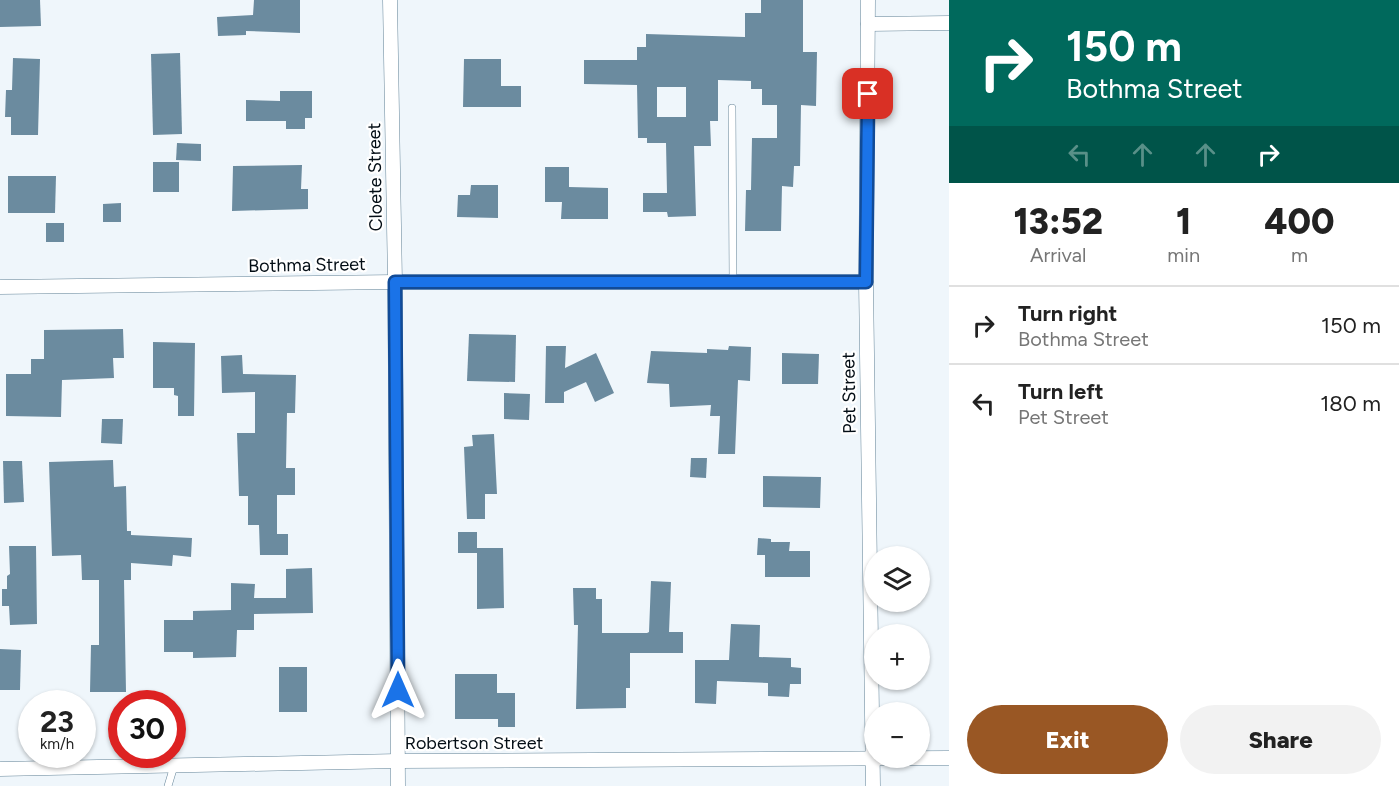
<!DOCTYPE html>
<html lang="en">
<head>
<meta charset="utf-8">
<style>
	:root { --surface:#fff; --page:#f2f2f2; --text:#222; --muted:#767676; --line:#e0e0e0; --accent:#995724 }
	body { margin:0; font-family:Figtree,sans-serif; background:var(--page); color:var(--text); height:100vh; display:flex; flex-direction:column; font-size:22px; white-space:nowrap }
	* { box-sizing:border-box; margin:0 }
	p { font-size:20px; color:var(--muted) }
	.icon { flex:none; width:33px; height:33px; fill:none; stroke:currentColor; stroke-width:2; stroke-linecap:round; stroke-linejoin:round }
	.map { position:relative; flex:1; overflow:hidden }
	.panel { display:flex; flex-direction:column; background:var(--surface); width:450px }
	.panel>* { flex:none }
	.guide { background:#00695c; color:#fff; overflow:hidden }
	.controls { position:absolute; left:864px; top:546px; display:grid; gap:12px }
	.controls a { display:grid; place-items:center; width:66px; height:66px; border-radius:50%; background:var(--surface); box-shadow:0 2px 4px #0004; font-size:30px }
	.speed { position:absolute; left:18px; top:690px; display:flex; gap:12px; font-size:30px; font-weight:700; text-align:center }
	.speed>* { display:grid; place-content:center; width:78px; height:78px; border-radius:50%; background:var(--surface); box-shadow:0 2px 4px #0004; line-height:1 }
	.speed small { font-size:15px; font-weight:400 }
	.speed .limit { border:9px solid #d22; background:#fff; color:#111 }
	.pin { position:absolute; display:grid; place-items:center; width:51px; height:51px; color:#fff; margin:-26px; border-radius:12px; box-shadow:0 3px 9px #0006 }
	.me { position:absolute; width:66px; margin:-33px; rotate:0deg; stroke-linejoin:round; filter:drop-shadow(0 0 4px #0008) }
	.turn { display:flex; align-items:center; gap:21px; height:126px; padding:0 18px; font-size:27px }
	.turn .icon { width:78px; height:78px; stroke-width:2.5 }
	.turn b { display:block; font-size:42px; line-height:51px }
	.lanes { display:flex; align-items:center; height:57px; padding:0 18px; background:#0003; justify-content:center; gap:30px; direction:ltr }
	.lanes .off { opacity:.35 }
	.eta { display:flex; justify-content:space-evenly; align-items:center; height:102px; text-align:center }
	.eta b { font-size:36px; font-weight:800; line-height:42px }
	.primary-button { display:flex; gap:12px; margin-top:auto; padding:12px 18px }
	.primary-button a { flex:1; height:69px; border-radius:36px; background:var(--accent); color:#fff; font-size:24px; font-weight:800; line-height:69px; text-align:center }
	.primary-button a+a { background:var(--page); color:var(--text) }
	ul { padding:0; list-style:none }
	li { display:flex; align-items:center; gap:18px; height:78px; padding:0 18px; border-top:2px solid var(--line) }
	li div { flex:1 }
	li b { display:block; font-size:22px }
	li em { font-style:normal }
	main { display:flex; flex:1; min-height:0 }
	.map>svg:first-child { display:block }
	.building { fill:#6b8b9f; fill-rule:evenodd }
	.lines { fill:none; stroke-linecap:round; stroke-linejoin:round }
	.service-casing { stroke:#658599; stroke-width:8 }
	.minor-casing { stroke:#658599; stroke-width:15 }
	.service { stroke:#fff; stroke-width:7 }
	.minor { stroke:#fff; stroke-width:14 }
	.route-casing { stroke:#114b97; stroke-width:15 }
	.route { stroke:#1a73e8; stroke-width:10 }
	.labels { text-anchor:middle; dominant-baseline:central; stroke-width:4.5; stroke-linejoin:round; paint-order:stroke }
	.street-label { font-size:18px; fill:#030d15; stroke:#fff }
</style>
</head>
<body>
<main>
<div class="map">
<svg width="949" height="786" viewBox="0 0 949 786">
	<rect width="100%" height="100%" fill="#eff6fb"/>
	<g class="building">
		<polygon points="0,0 40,0 41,26 0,27"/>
		<polygon points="254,0 300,0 300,33 246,31 246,35 218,36 217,17 253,15"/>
		<path d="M761,0H803V52H817L816,106L801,105L800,166H794L793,187L782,186L781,231H745L746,190H751L752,138H777V105H762V89H751V81L718,80V121H710L711,146H694L696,216L668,217L667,212H643V193H667L666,143H647V138H638L637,85L584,84V60H637V47H646V34L745,37V13H761ZM657,87H686V117H657Z"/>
		<polygon points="180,53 182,134 153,135 151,54"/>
		<polygon points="13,58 40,59 38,135 11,135 11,117 5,117 6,90 12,90"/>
		<polygon points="464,59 501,59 501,86 521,86 521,107 463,107"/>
		<polygon points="280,91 312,91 312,118 305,118 305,129 286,129 286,121 246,121 246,100 280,101"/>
		<polygon points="177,143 201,144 201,161 176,160"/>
		<rect x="153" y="162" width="26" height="30"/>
		<polygon points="302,165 301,189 308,189 308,209 232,211 233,166"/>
		<polygon points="545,167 569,167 569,187 608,188 608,219 561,219 562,202 545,202"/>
		<polygon points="8,176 56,176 55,213 8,213"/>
		<polygon points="471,185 498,185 498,218 457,217 458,195 470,195"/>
		<polygon points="121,203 121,222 103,222 103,204"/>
		<rect x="46" y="223" width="18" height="19"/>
		<polygon points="123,329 124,358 113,358 114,378 62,380 61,417 6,416 6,374 31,374 31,359 44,359 44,330"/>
		<polygon points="469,334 516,335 515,382 467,381"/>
		<polygon points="153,342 195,343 194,416 178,416 178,396 174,395 174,388 153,388"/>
		<polygon points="546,346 566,346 565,368 596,353 614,393 595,402 586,382 564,392 564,403 545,403"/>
		<polygon points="729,346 751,347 750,381 738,380 735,454 718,454 720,416 710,416 711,405 670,407 669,384 647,383 651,351 707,353 707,349 728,350"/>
		<polygon points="782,353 819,354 818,384 782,384"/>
		<polygon points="242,355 243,374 296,375 295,413 287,413 286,468 295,468 295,495 277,495 277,534 288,534 288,555 260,555 259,525 248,525 248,496 239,496 237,433 255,433 255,392 222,393 221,356"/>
		<polygon points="504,393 530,394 529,420 504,419"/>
		<polygon points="102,419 123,419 122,444 101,443"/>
		<polygon points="494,434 497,494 485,494 485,519 467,519 464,447 473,446 472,435"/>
		<polygon points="691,458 707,458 706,478 690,477"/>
		<polygon points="113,460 114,487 126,486 127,531 131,531 131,535 192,538 191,557 173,555 172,566 131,563 131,580 124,580 126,692 90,692 91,645 99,645 99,580 82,580 81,555 52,556 49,462"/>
		<polygon points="3,461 22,461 24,502 4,503"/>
		<polygon points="763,476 821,477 820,508 763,507"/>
		<polygon points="458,532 477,532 477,548 503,548 504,608 477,609 477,553 458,553"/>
		<polygon points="758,538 771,539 771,542 790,542 789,551 810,551 810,577 765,577 765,555 757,555"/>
		<polygon points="9,546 36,546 37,624 10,625 9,606 2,606 2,589 7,589 7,576 10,574"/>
		<polygon points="312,568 313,613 254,614 254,630 237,630 236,657 193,658 193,652 164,652 164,620 193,620 193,611 231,610 231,583 255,584 254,598 286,598 286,569"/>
		<polygon points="651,581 671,582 669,632 683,632 683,653 630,653 630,688 626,688 626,708 576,709 578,625 574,625 573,588 596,588 596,599 602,599 602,633 647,633 649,632"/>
		<polygon points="731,624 760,625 759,657 791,658 791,667 801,668 801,684 790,684 789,697 768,696 768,683 717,681 716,704 695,703 695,660 729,660"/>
		<polygon points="0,649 21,650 20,690 0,690"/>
		<rect x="279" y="667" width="28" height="45"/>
		<polygon points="455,674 497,674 497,693 515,693 515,727 498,727 498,719 455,719"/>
	</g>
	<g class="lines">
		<g class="service-casing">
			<g id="service">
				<polyline points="732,108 733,282"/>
				<polyline points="168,786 174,766"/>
			</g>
		</g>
		<g class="minor-casing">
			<g id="minor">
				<polyline points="390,0 395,282 398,786"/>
				<polyline points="868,0 866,282 873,786"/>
				<polyline points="868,24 949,23"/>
				<polyline points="0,287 395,282 866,282"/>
				<polyline points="0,769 398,761 949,758"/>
			</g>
		</g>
		<use href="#service" class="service"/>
		<use href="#minor" class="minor"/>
	</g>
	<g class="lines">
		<g class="route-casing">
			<polyline id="route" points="398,690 395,282 866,282 868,94"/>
		</g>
		<use href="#route" class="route"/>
	</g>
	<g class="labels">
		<g class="street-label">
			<text transform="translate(375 177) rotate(-91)">Cloete Street</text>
			<text transform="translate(307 265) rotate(-1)">Bothma Street</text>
			<text transform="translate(849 393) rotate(-91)">Pet Street</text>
			<text x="474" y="743">Robertson Street</text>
		</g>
	</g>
</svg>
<div class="controls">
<a><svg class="icon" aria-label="layers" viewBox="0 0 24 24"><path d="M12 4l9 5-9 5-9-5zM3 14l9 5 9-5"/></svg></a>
<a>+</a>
<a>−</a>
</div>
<div class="speed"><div>23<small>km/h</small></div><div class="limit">30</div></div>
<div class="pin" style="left:868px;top:94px;background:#d93025"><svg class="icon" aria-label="arrive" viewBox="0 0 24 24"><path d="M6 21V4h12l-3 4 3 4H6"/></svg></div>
<svg class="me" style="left:398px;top:690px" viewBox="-20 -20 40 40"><path d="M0-17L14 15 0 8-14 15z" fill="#1a73e8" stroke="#fff" stroke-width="4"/></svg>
</div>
<section class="panel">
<div class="guide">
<div class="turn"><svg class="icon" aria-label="right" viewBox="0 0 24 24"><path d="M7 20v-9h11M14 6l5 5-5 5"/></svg><div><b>150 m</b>Bothma Street</div></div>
<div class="lanes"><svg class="icon off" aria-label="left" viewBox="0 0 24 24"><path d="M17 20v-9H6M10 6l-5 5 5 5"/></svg><svg class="icon off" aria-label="ahead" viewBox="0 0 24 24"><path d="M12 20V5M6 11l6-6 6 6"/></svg><svg class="icon off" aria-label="ahead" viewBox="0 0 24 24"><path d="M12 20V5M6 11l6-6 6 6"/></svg><svg class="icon" aria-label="right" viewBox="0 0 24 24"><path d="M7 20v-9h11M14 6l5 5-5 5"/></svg></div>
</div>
<div class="eta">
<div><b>13:52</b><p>Arrival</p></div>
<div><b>1</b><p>min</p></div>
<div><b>400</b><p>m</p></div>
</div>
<ul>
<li><svg class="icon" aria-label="right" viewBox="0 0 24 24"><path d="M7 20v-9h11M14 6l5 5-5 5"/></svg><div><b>Turn right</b><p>Bothma Street</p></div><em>150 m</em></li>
<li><svg class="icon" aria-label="left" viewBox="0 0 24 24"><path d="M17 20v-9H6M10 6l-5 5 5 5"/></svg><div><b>Turn left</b><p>Pet Street</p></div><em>180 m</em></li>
</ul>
<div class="primary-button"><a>Exit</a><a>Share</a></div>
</section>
</main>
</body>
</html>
